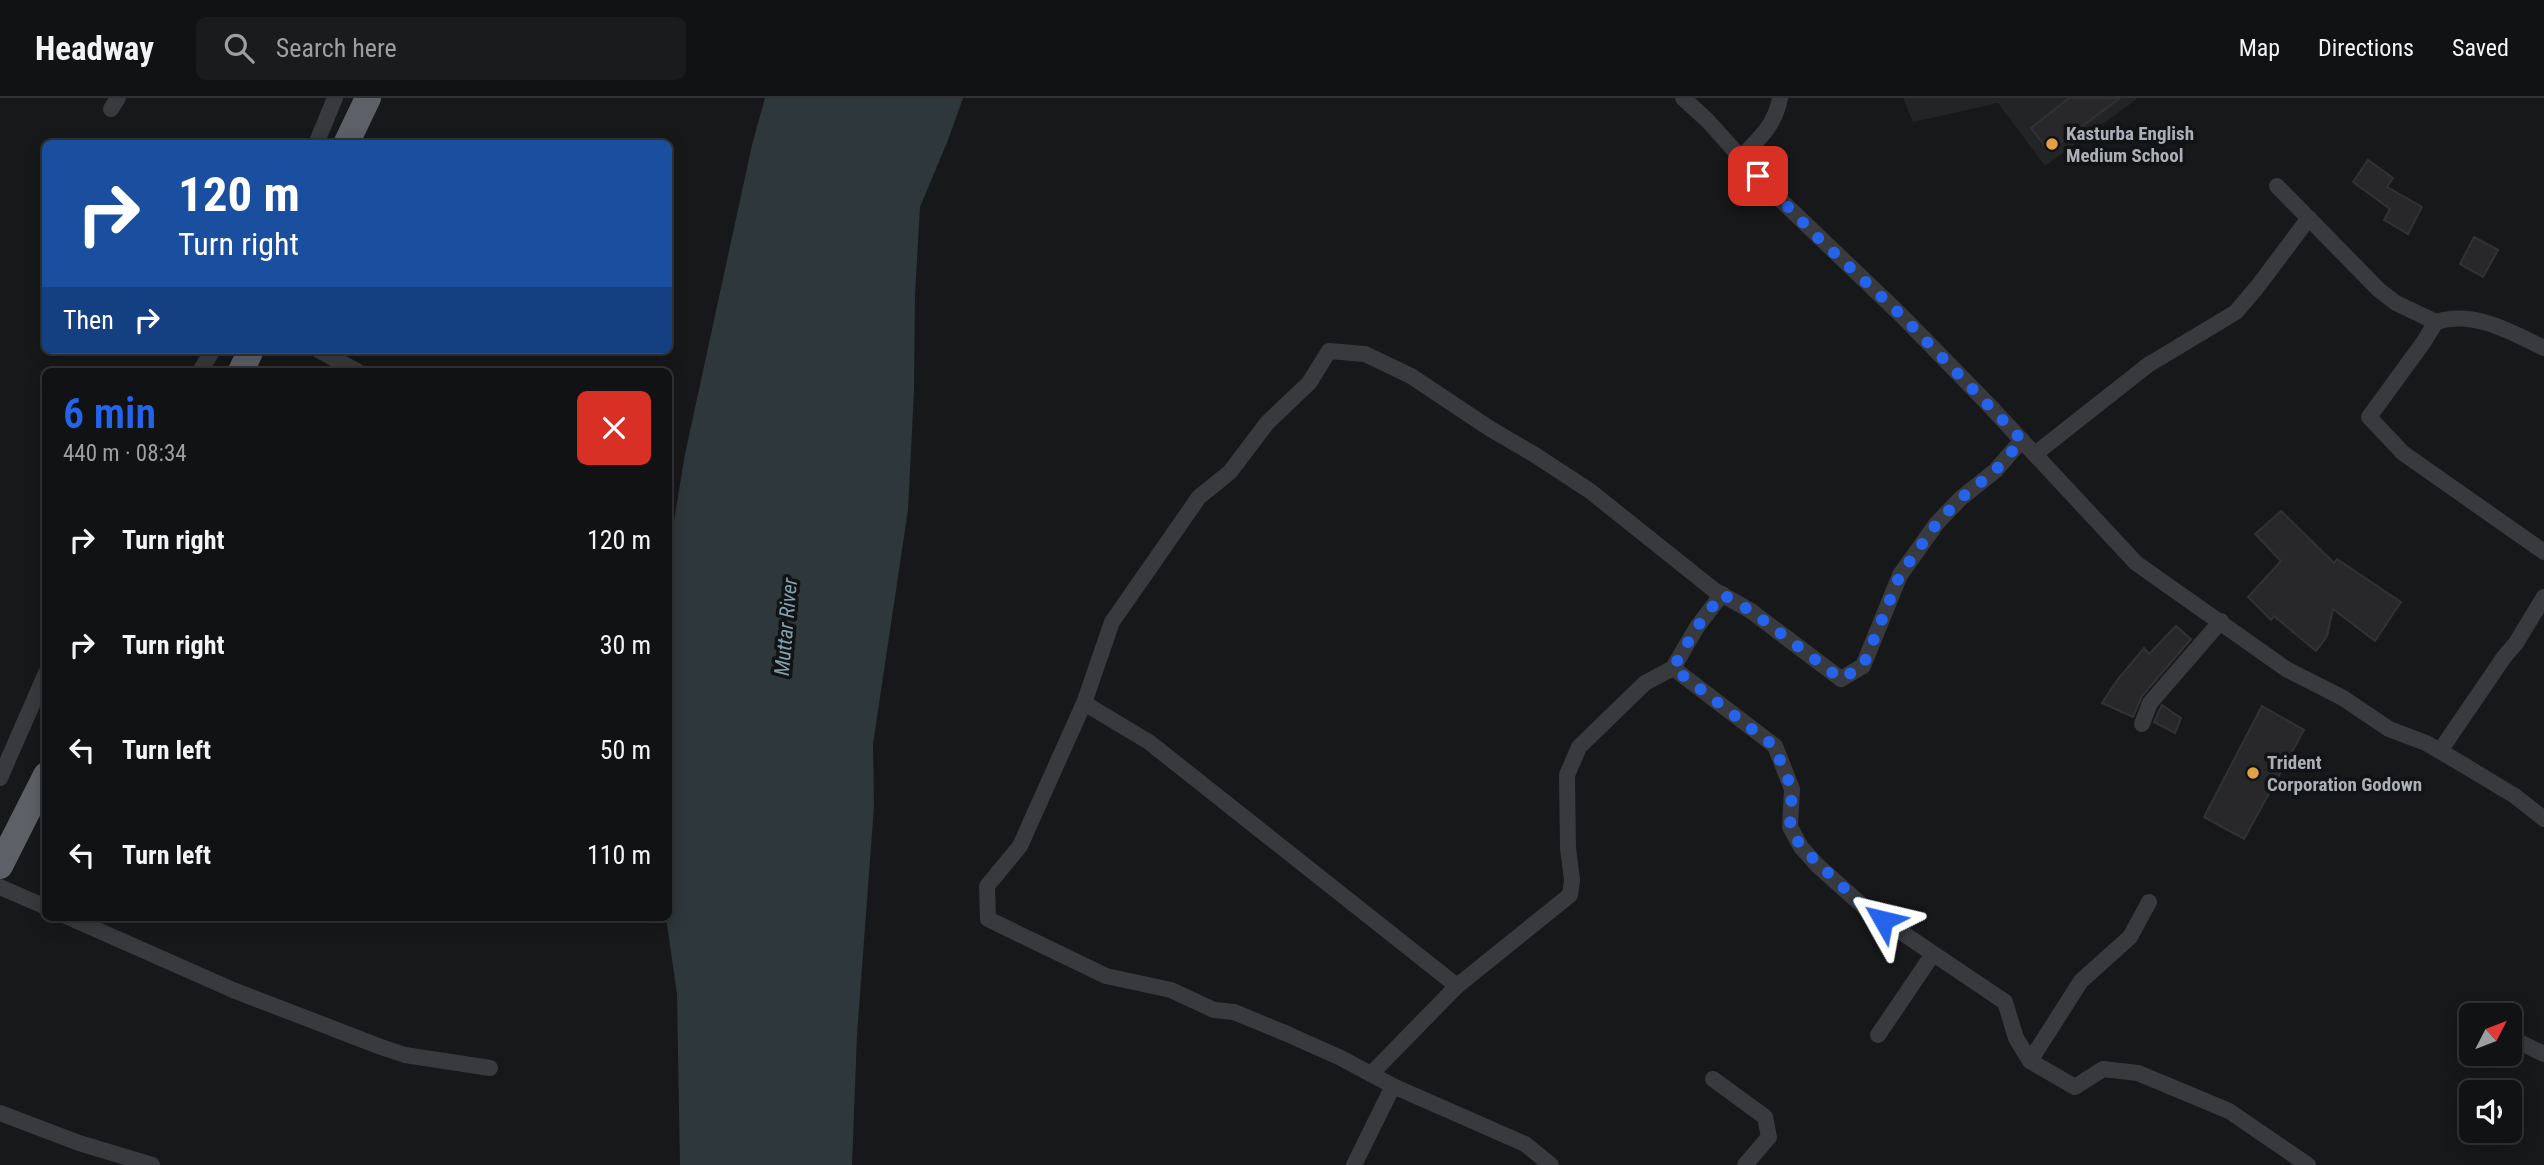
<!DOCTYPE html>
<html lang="en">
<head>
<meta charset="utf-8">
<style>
	:root { --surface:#111213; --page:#1a1b1c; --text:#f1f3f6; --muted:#9c9ea0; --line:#303233; --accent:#2563eb }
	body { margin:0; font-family:"Roboto Condensed",sans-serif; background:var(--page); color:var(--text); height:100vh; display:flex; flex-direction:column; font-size:26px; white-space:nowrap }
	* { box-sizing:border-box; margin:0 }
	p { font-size:23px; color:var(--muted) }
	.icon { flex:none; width:38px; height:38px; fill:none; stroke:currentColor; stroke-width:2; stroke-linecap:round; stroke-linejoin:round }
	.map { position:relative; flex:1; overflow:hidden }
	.drawer { position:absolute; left:42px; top:270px; width:630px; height:553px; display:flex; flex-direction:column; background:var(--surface); border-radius:10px; box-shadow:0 4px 18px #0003,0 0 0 2px var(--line) }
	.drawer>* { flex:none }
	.banner { position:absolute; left:42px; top:42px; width:630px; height:214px; border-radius:10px; box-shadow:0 4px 18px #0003,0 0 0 2px var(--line); background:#1a4fa0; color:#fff; overflow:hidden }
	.needle { width:46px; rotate:48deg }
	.buttons { position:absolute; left:2459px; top:905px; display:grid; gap:14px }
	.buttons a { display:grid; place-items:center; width:63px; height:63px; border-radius:10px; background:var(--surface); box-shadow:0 4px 18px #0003,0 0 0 2px var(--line); font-size:35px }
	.pin { position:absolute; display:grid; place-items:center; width:60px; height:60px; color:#fff; margin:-30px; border-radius:14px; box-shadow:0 4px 10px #0006 }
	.me { position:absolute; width:77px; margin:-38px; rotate:307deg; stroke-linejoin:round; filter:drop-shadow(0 0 5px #0008) }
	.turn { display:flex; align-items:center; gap:24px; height:147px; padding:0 21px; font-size:32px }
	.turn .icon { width:91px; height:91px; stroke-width:2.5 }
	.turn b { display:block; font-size:49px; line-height:60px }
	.then { display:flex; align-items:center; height:66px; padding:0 21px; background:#0003; gap:14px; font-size:26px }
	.round { display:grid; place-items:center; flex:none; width:74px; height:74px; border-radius:10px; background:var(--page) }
	.headline { display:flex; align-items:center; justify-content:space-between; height:119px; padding:0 21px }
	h1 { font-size:42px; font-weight:600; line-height:52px; color:var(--accent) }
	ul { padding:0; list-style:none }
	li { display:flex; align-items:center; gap:21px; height:105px; padding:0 21px }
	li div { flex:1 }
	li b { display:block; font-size:26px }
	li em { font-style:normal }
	header { display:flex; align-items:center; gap:42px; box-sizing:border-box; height:98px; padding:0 35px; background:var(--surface); border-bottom:2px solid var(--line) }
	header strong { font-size:33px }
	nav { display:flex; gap:38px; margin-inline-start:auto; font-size:24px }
	.search { width:490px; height:63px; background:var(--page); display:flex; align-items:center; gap:18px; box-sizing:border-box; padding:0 24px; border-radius:10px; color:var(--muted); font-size:26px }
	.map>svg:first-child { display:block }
	.built { fill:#232426 }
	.water { fill:#2e373c }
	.building { fill:#28282a; stroke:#323235; stroke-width:2 }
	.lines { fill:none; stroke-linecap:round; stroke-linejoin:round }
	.minor { stroke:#393a3e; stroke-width:16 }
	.trunk { stroke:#5d6066; stroke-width:26 }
	.route { stroke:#2563eb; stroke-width:12; stroke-dasharray:0 21.6 }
	.poi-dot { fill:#e3a045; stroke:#121314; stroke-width:2.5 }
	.labels { text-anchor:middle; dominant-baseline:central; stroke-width:7; stroke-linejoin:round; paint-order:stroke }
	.poi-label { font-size:19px; font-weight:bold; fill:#abb0b8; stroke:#121314; text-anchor:start }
	.water-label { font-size:21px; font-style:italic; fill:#85a0b0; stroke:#121314 }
</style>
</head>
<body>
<header>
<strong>Headway</strong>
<div class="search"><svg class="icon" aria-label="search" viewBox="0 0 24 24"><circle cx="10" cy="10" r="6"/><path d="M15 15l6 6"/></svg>Search here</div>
<nav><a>Map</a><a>Directions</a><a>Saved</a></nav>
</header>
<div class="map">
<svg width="2544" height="1067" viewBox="0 0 2544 1067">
	<rect width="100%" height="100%" fill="#171819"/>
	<polygon class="built" points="1903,0 2136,0 2137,1 2045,68 1998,5 1913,24"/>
	<polygon class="water" points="765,0 963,0 948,42 920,109 915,197 914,293 908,412 873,646 874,708 857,937 852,1067 680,1067 677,896 666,819 668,819 669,453 685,356 752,47"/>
	<g class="building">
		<polygon points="2069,0 2120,0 2049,53 2031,30"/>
		<polygon points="2368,62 2393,80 2387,89 2422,109 2408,136 2384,122 2390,111 2353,84"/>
		<polygon points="2474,139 2498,152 2483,179 2460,166"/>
		<polygon points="2281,413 2334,465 2337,461 2401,504 2375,543 2333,511 2327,538 2316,553 2274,518 2271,522 2248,499 2281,463 2255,436"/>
		<polygon points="2176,528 2191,541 2142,598 2133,619 2102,605 2118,581 2144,550 2149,556"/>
		<polygon points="2162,607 2181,620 2175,635 2154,624"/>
		<polygon points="2262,608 2304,632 2244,741 2204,719"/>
	</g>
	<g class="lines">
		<g class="minor">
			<polyline points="1683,0 1708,23 1767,89 1901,217 1988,306 2136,465 2286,571 2343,600 2389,631 2426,645 2462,666 2515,698 2544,721"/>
			<polyline points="111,11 118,0"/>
			<polyline points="316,46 335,0"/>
			<path d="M1741,59C1760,40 1775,27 1780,0"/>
			<polyline points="2277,88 2379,192 2396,205 2436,224 2423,245 2369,319 2403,355 2544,454"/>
			<path d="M2436,224C2474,212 2511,234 2544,250"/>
			<polyline points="318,252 357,273"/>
			<polyline points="200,273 213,252"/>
			<polyline points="2035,356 2148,267 2236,214 2258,188 2309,120"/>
			<polyline points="1673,570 1775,648 1792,691 1790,729 1801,749 1817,767 1864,809 2005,904 2016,940 2030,963 2075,989 2103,971 2138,975 2229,1013 2308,1067"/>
			<polyline points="1084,605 1149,644 1457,888"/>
			<polyline points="2142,626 2150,605 2221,523"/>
			<polyline points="2440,653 2504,559 2516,545 2544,499"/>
			<polyline points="0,680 46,575"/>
			<polyline points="0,789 46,809"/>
			<polyline points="68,819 233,892 381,949 405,957 490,970"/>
			<polyline points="1878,937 1933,856"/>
			<polyline points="2515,942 2544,956"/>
			<polyline points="2030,963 2081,883 2130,839 2149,804"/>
			<polyline points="1371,976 1457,888 1570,797 1572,782 1568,750 1567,677 1579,649 1645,585 1673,570 1697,529 1722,496"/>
			<polyline points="1713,981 1765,1019 1769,1039 1745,1067"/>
			<polyline points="0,1015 79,1045 152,1067"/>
			<polyline points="1354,1067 1393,988"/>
			<polyline points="1551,1067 1525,1046 1393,988 1341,960 1285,935 1234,914 1214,912 1171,892 1106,878 988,821 987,788 1020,748 1084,605 1112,524 1199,399 1230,374 1267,325 1309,285 1329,253 1365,256 1411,278 1489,330 1535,357 1590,393 1714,492 1751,513 1841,581 1863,568 1900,477 1937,425 1961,400 1995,373 2022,342"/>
		</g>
		<g class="trunk">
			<polyline points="346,46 368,0"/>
			<polyline points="241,273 251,252"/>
			<polyline points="0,768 46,677"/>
		</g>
	</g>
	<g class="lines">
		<polyline class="route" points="1758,78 1814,136 1901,217 2022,342 1995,373 1961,400 1937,425 1900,477 1863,568 1841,581 1751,513 1722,496 1697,529 1673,570 1774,648 1792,691 1790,729 1801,749 1864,809 1883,822"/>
	</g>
	<g class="poi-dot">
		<circle cx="2052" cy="46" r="7"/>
		<circle cx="2253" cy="675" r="7"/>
	</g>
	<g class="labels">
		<g class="poi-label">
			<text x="2066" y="35">Kasturba English<tspan x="2066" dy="22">Medium School</tspan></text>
			<text x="2267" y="664">Trident<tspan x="2267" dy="22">Corporation Godown</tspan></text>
		</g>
		<g class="water-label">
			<text transform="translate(786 529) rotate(-85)">Muttar River</text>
		</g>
	</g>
</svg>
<div class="buttons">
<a><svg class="needle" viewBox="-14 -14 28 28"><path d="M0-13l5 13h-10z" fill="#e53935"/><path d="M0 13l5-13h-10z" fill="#9c9ea0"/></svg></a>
<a><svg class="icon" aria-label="sound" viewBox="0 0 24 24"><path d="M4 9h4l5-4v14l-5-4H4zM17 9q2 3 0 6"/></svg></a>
</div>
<div class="pin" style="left:1758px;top:78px;background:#d93025"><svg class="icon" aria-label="arrive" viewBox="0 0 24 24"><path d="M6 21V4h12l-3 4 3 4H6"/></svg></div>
<svg class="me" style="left:1883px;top:822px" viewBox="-20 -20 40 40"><path d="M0-17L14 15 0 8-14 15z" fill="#2563eb" stroke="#fff" stroke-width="4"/></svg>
<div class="banner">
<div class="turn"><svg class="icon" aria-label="right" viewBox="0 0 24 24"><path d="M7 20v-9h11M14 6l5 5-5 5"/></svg><div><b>120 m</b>Turn right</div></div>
<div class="then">Then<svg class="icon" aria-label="right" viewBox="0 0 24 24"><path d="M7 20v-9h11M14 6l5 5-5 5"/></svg></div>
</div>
<section class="drawer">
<div class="headline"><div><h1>6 min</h1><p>440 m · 08:34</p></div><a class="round" style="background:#d93025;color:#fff"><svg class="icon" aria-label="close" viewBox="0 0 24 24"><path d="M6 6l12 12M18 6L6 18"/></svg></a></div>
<ul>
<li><svg class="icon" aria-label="right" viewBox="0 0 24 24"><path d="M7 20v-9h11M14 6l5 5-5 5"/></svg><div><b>Turn right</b></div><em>120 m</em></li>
<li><svg class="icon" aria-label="right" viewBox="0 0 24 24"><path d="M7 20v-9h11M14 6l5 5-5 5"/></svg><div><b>Turn right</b></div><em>30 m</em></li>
<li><svg class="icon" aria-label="left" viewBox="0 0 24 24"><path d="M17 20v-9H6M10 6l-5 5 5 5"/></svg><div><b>Turn left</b></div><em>50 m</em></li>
<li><svg class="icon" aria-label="left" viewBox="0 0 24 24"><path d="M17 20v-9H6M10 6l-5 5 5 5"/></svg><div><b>Turn left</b></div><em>110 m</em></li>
</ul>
</section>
</div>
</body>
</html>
